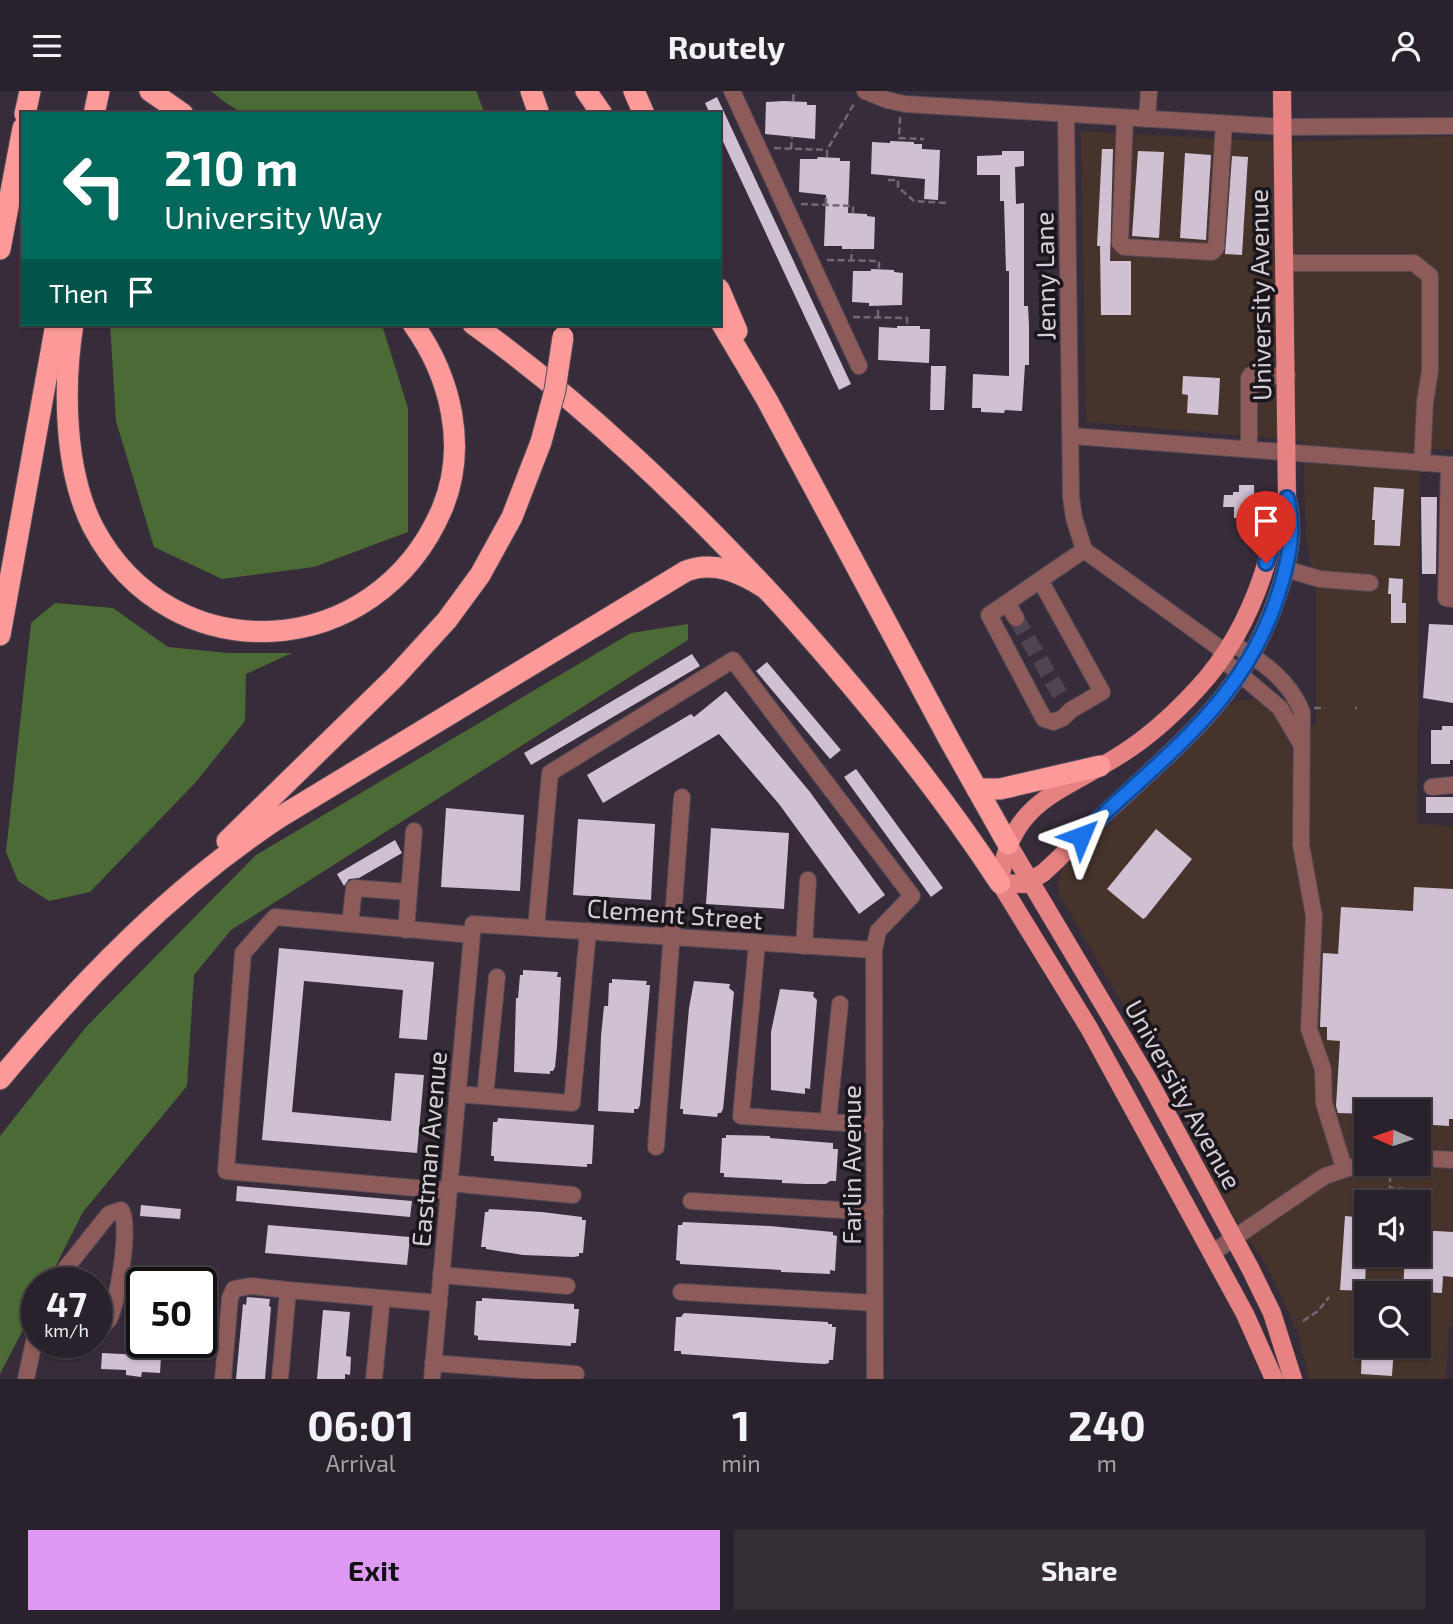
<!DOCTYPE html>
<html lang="en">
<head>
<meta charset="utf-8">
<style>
	:root { --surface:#29212b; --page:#352e37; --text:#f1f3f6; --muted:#a5a3a9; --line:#453e47; --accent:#dd99f3 }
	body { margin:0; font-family:"Exo 2",sans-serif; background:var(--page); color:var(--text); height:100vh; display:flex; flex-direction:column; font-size:26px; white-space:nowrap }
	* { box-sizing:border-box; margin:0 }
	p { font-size:23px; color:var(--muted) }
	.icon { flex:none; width:38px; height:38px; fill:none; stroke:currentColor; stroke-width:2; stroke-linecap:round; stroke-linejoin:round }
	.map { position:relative; height:1288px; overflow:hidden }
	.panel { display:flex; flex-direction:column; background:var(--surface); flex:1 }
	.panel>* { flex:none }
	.guide { position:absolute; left:21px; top:21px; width:700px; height:214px; border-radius:0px; box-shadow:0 2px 5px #0004,0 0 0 2px var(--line); background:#00695c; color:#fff; overflow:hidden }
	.needle { width:46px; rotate:273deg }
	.tools { position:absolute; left:1354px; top:1008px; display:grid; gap:14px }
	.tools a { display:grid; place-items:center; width:77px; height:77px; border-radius:0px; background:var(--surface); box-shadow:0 2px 5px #0004,0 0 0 2px var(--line); font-size:35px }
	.speed { position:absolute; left:21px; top:1176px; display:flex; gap:14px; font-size:35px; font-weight:700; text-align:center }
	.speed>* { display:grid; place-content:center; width:91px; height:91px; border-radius:50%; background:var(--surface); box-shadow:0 2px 5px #0004,0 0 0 2px var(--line); line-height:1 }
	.speed small { font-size:18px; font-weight:400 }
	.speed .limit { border:4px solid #111; border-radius:10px; background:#fff; color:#111 }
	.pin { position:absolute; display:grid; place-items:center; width:60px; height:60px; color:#fff; margin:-72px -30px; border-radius:50% 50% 50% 0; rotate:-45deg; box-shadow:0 0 7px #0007 }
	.pin .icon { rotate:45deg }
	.me { position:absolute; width:77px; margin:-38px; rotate:46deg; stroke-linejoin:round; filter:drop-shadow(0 0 5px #0008) }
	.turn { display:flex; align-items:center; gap:24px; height:147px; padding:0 28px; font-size:32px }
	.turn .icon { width:91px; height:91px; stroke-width:2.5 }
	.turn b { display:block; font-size:49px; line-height:60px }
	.then { display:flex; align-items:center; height:66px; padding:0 28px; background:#0003; gap:14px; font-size:26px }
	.eta { display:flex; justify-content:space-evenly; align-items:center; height:119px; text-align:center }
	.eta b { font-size:42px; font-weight:700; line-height:49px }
	.button { display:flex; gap:14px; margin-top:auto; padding:14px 28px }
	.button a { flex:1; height:80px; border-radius:0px; background:var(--accent); color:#111; font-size:28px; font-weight:700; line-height:80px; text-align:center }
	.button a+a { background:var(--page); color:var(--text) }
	header { display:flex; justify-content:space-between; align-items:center; height:91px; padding:0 28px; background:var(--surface); font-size:32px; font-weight:700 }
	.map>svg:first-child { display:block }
	.commercial { fill:#46332c; fill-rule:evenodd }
	.forest { fill:#4c6a35 }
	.building { fill:#cfc0d2 }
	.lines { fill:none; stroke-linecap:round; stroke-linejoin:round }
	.minor-tunnel { stroke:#4f4451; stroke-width:16; stroke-dasharray:16 8; stroke-linecap:butt }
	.minor-casing { stroke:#544955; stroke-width:18 }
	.major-casing { stroke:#544955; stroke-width:19 }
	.highway-casing { stroke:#544955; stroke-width:23 }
	.path { stroke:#726874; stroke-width:2.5; stroke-dasharray:7 3.5; stroke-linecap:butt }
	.minor { stroke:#8d5b5a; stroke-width:16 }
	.major { stroke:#e78282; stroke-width:18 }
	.highway { stroke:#fc9a99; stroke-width:21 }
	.highway-bridge-casing { stroke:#544955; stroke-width:23; stroke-linecap:butt }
	.highway-bridge { stroke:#fc9a99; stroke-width:21 }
	.route-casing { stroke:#114b97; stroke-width:18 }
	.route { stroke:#1a73e8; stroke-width:12 }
	.labels { text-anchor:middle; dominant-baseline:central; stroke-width:7; stroke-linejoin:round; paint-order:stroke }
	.street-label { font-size:26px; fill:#d6ced7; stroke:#1b161c }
</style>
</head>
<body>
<header><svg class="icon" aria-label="menu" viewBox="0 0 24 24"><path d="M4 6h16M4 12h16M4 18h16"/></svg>Routely<svg class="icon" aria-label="person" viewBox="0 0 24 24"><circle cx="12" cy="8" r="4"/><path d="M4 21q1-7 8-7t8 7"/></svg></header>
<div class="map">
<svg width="1453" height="1288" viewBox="0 0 1453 1288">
	<rect width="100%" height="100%" fill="#372c39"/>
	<path class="commercial" d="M1081,40L1283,51L1453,45V359L1420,358L1417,732L1453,736V1235L1449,1236L1446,1288H1309L1299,1244L1268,1177L1220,1103L1159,975L1059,804L1057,792L1064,776L1231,613L1242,609L1257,608L1274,622L1288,641L1292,667H1309L1308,634H1316V499L1306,446L1303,350L1086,331ZM1367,1020H1419V1073H1367ZM1367,1111H1419V1164H1367ZM1367,1202H1419V1255H1367Z"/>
	<g class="forest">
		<polygon points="211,0 476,0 485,23 244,23 226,12"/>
		<polygon points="110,233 382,234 408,317 408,441 314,476 222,488 154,456 116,330"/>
		<polygon points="55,512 113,517 168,556 228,562 292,562 246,583 245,630 195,692 90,801 49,810 18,790 6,761 31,532"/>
		<polygon points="688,533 688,549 231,839 194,884 187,995 83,1121 47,1192 37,1192 37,1212 0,1283 0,1045 86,936 256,764 631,542"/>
	</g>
	<g class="building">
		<polygon points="717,6 851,293 839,299 719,42 719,23 710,23 705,12"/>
		<polygon points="784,10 807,11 807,14 816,14 815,48 765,43 766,11"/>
		<polygon points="890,50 914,51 914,53 922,53 922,58 940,59 938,109 924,108 925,88 871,83 872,51 890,52"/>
		<polygon points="1102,58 1113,58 1110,170 1131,170 1131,224 1101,224 1100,155 1097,155"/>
		<polygon points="1002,60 1024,60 1024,75 1015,76 1016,113 1024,112 1024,215 1028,215 1029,234 1029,274 1025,274 1022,320 1005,319 1004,322 981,321 981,317 972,317 973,283 1009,285 1009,180 1006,180 1004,110 1000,110 1000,84 977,84 977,65 1002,64"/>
		<polygon points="1138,60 1164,61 1159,147 1132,145"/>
		<polygon points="1185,62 1211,64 1206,149 1180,147"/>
		<polygon points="1232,65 1248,66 1242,164 1225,163"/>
		<polygon points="818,66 840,67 840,70 850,70 848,122 867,123 867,125 875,126 874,158 842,158 842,155 824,155 826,104 799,101 800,68 817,68"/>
		<polygon points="871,178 894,179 894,181 903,182 902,214 869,215 869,212 852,211 853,180 871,180"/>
		<polygon points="897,235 920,235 920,238 930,238 929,272 878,269 879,236 897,237"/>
		<polygon points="931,275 946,275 944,319 930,319"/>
		<polygon points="1183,285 1220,287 1218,324 1187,322 1188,304 1182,303"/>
		<polygon points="1239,394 1254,394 1255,427 1234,427 1234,416 1223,416 1224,404 1233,404 1233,401 1239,401"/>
		<polygon points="1374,396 1404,398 1400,455 1374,454 1375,429 1372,429"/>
		<polygon points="1421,406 1437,406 1436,483 1422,483"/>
		<polygon points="1389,487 1403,488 1402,512 1406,512 1406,532 1391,532 1391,503 1388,503"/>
		<polygon points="1429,533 1453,534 1453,612 1423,607"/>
		<polygon points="692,563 700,575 531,674 524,662"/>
		<polygon points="767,571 841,659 830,668 756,580"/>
		<polygon points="726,600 810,701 885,804 859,823 779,713 719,643 603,712 587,684 691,623 694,626"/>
		<polygon points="1442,635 1453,635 1453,669 1450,669 1450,673 1431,673 1431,639 1442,639"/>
		<polygon points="856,678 943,797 931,806 844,686"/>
		<rect x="1426" y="706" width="27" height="16"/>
		<polygon points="446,717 524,724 520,800 441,796"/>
		<polygon points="578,728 655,733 651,809 573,804"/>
		<polygon points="711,737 789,742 784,818 706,813"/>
		<polygon points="1156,738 1192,768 1146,826 1143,828 1107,798"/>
		<polygon points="395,749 402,762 359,787 349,788 344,795 337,783"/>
		<polygon points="1414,796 1453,798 1453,1028 1449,1028 1449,1035 1419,1033 1419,1020 1367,1020 1367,1023 1338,1022 1336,1015 1340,950 1327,949 1327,936 1320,936 1323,862 1338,863 1341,816 1413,820"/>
		<polygon points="279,857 434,871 427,949 399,947 403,899 304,890 292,1021 391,1030 395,982 424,984 417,1062 262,1049"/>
		<polygon points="523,879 558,881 557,886 561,886 557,956 555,976 553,980 550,980 550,983 514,981 516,907 518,907 520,884 523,884"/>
		<polygon points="612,888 647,890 646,894 650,894 640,1014 638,1018 634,1018 634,1022 598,1020 601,945 604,915 608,915 609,892 612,892"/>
		<polygon points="694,890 730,893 729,897 734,901 725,999 723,1018 721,1022 718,1022 717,1026 683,1023 683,1018 680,1018 689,917"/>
		<polygon points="780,898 814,901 813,905 817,909 810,998 805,997 805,1003 771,999 771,941"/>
		<polygon points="498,1027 594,1034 592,1073 587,1073 587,1076 494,1070 494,1065 491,1065 493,1031 497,1031"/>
		<polygon points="726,1044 770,1045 770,1047 833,1052 833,1058 838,1058 836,1090 830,1090 826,1093 806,1093 782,1092 782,1089 724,1086 724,1082 720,1082 722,1047 726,1047"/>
		<polygon points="237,1095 412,1110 410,1126 236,1110"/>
		<polygon points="141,1114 181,1118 180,1128 140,1125"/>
		<polygon points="489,1118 542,1121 582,1126 582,1129 586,1129 583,1162 579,1162 579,1165 574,1166 523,1164 486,1158 486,1156 481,1156 485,1121 488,1121"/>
		<polygon points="1345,1125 1367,1127 1365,1200 1340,1199"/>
		<polygon points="683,1131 770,1135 833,1141 833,1144 837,1145 835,1180 830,1179 830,1183 807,1182 781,1181 781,1179 680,1173 680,1170 676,1169 678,1134 682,1134"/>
		<polygon points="268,1134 410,1146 407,1174 265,1162"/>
		<polygon points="1419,1139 1453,1141 1453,1186 1443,1185 1442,1202 1403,1200 1405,1164 1419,1164"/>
		<polygon points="140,1175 181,1179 180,1190 139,1186"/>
		<polygon points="247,1206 270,1208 269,1215 271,1216 265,1288 236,1288 243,1213 246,1214"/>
		<polygon points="482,1207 574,1213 574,1218 579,1218 576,1252 571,1252 571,1255 478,1249 478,1245 474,1244 476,1210 482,1210"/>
		<polygon points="323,1219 350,1221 346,1265 351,1266 350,1284 345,1283 345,1288 317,1288"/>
		<polygon points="684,1222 828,1231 828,1233 832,1233 832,1236 836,1236 833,1269 829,1269 829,1272 825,1273 804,1272 681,1263 681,1260 674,1260 676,1226 681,1226"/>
		<polygon points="1362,1255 1394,1255 1392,1285 1361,1283"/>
		<polygon points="102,1262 161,1265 160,1282 142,1281 141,1286 126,1284 126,1279 101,1278"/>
	</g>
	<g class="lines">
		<polyline class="minor-tunnel" points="1016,527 1062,607"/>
		<g class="minor-casing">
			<g id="minor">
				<polyline points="732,0 859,275"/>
				<polyline points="865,0 887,9 905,13 1283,36 1453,35"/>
				<polyline points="1066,24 1071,406 1074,427 1084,459 1225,561"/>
				<polyline points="1125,27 1120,152 1124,156 1212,161 1216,157 1224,33"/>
				<polyline points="1147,28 1149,0"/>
				<polyline points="1285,172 1414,172 1430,185 1430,280 1425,311 1422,372"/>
				<polyline points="1072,345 1453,374"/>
				<polyline points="1249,357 1249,287 1251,284 1287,285"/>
				<polyline points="1449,374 1446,507 1453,508"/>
				<polyline points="1285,478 1320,488 1370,492"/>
				<polyline points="1040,489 1102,601 1071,619 1063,627 1053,631 1044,628 989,524 1084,459"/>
				<polyline points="1007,512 1016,527"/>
				<path d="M1231,552C1260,569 1289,588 1302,621L1301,754L1314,825L1309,938L1323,978L1324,1012L1344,1077"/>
				<polyline points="1221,567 1280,617 1301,653"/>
				<polyline points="1432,696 1453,694"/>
				<polyline points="409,801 414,740"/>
				<polyline points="350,833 354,797 409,801 406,839"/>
				<polyline points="536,837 550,682 733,569 912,805 878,840 874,859 875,1288"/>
				<polyline points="757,852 741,1025 875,1034"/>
				<polyline points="804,855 808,789"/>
				<polyline points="457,1003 572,1012 588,840"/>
				<polyline points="485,1005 497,886"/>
				<polyline points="828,1031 840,913"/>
				<polyline points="656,1056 682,706"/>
				<polyline points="1419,1067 1453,1069"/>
				<polyline points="449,1092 573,1104"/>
				<polyline points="449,1100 226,1080 243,862 275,826 472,844"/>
				<polyline points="691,1110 875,1121"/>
				<polyline points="1212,1162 1325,1085 1367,1071"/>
				<polyline points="441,1184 567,1195"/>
				<path d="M57,1192L62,1182L109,1123L121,1119C131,1132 118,1212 109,1228C106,1233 101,1235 96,1238"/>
				<polyline points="681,1201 875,1212"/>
				<polyline points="433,1272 576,1283"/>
				<polyline points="26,1288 37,1237"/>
				<polyline points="223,1288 230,1207 234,1198 251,1195 288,1199"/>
				<polyline points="280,1288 288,1199 439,1212"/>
				<polyline points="374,1288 382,1207"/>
				<polyline points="432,1288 473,833 874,859"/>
			</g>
		</g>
		<g class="major-casing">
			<g id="major">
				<polyline points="1008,753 1149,990 1250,1177 1272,1222 1293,1288"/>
				<path d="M1000,792L1025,793L1043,782C1067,761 1088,737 1112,716C1188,645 1252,596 1282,491C1290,462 1295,436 1287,407L1282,0"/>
				<polyline points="1000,792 1089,937 1245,1223 1274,1288"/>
				<path d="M1000,792C1009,710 1060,702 1120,664C1149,646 1174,623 1197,598C1227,566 1249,525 1263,483C1271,458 1276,431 1287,407"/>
			</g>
		</g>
		<g class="highway-casing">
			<g id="highway">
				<polyline points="150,0 183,23"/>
				<polyline points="531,0 539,23"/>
				<polyline points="586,0 602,23"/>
				<polyline points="634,0 644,23"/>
				<polyline points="25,23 30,0"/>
				<polyline points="94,23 99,0"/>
				<polyline points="0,158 23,37"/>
				<polyline points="719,198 737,240"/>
				<polyline points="719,228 767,309 950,650 1008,753"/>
				<path d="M73,233C63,295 64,379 93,436C172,585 377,571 442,418C468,356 451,286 413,233"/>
				<path d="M473,233C587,315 688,413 783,516C861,603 936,694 1000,792"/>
				<polyline points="0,544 56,233"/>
				<polyline points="977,698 1000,698 1100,675"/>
				<polyline points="227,750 395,586 447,529 480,484 512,426 541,351"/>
				<path d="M0,988C83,889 172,797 280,726L686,480C714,469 741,482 765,497"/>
			</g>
		</g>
		<g class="path">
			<polyline points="793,10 794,0"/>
			<polyline points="900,26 899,47 924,48"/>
			<polyline points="774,57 827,59"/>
			<polyline points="791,58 792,46"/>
			<polyline points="827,66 827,59 855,11"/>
			<polyline points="888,89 898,89 898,96 914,110 946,112"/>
			<polyline points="801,113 853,115 853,122"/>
			<polyline points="826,114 826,104"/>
			<polyline points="827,169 879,170 879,178"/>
			<polyline points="851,170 852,159"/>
			<polyline points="853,226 907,227 907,235"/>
			<polyline points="878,226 878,215"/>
			<polyline points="1314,617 1325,617"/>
			<polyline points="1355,617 1357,617"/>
			<polyline points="1390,1084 1390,1097 1421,1099 1420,1116"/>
			<polyline points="1303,1230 1318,1220 1329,1206"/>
		</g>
		<use href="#minor" class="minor"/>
		<use href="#major" class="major"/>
		<use href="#highway" class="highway"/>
		<g class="highway-bridge-casing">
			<polyline id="highway-bridge" points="541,351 555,299 563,246"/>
		</g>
		<use href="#highway-bridge" class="highway-bridge"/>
	</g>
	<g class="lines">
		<g class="route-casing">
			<path id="route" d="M1081,745C1163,664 1249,610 1282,491C1290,462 1295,436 1287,407L1266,472"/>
		</g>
		<use href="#route" class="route"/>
	</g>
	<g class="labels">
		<g class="street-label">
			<text transform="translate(1044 185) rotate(-91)">Jenny Lane</text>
			<text transform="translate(1259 204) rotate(-91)">University Avenue</text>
			<text transform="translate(675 822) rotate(4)">Clement Street</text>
			<text transform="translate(1184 1003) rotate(61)">University Avenue</text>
			<text transform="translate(428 1058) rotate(-85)">Eastman Avenue</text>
			<text transform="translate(850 1074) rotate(-90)">Farlin Avenue</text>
		</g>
	</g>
</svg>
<div class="tools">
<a><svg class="needle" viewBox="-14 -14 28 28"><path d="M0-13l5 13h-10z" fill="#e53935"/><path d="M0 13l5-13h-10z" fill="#a5a3a9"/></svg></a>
<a><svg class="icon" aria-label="sound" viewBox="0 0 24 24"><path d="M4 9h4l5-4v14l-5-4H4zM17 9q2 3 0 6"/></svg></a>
<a><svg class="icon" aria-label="search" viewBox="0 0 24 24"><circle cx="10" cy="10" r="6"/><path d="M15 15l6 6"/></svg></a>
</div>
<div class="speed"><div>47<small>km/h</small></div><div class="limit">50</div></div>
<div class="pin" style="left:1266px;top:472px;background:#d93025"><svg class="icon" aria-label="arrive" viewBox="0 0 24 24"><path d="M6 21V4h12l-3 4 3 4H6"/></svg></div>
<svg class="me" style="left:1081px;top:745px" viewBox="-20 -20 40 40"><path d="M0-17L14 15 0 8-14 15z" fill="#1a73e8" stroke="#fff" stroke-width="4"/></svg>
<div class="guide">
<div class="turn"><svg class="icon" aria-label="left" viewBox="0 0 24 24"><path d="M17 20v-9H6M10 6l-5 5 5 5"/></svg><div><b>210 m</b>University Way</div></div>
<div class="then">Then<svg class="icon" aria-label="arrive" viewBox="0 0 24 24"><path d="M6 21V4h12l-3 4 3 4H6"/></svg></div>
</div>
</div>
<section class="panel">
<div class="eta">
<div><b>06:01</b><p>Arrival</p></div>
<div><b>1</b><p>min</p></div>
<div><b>240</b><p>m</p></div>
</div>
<div class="button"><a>Exit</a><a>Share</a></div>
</section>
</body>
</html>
